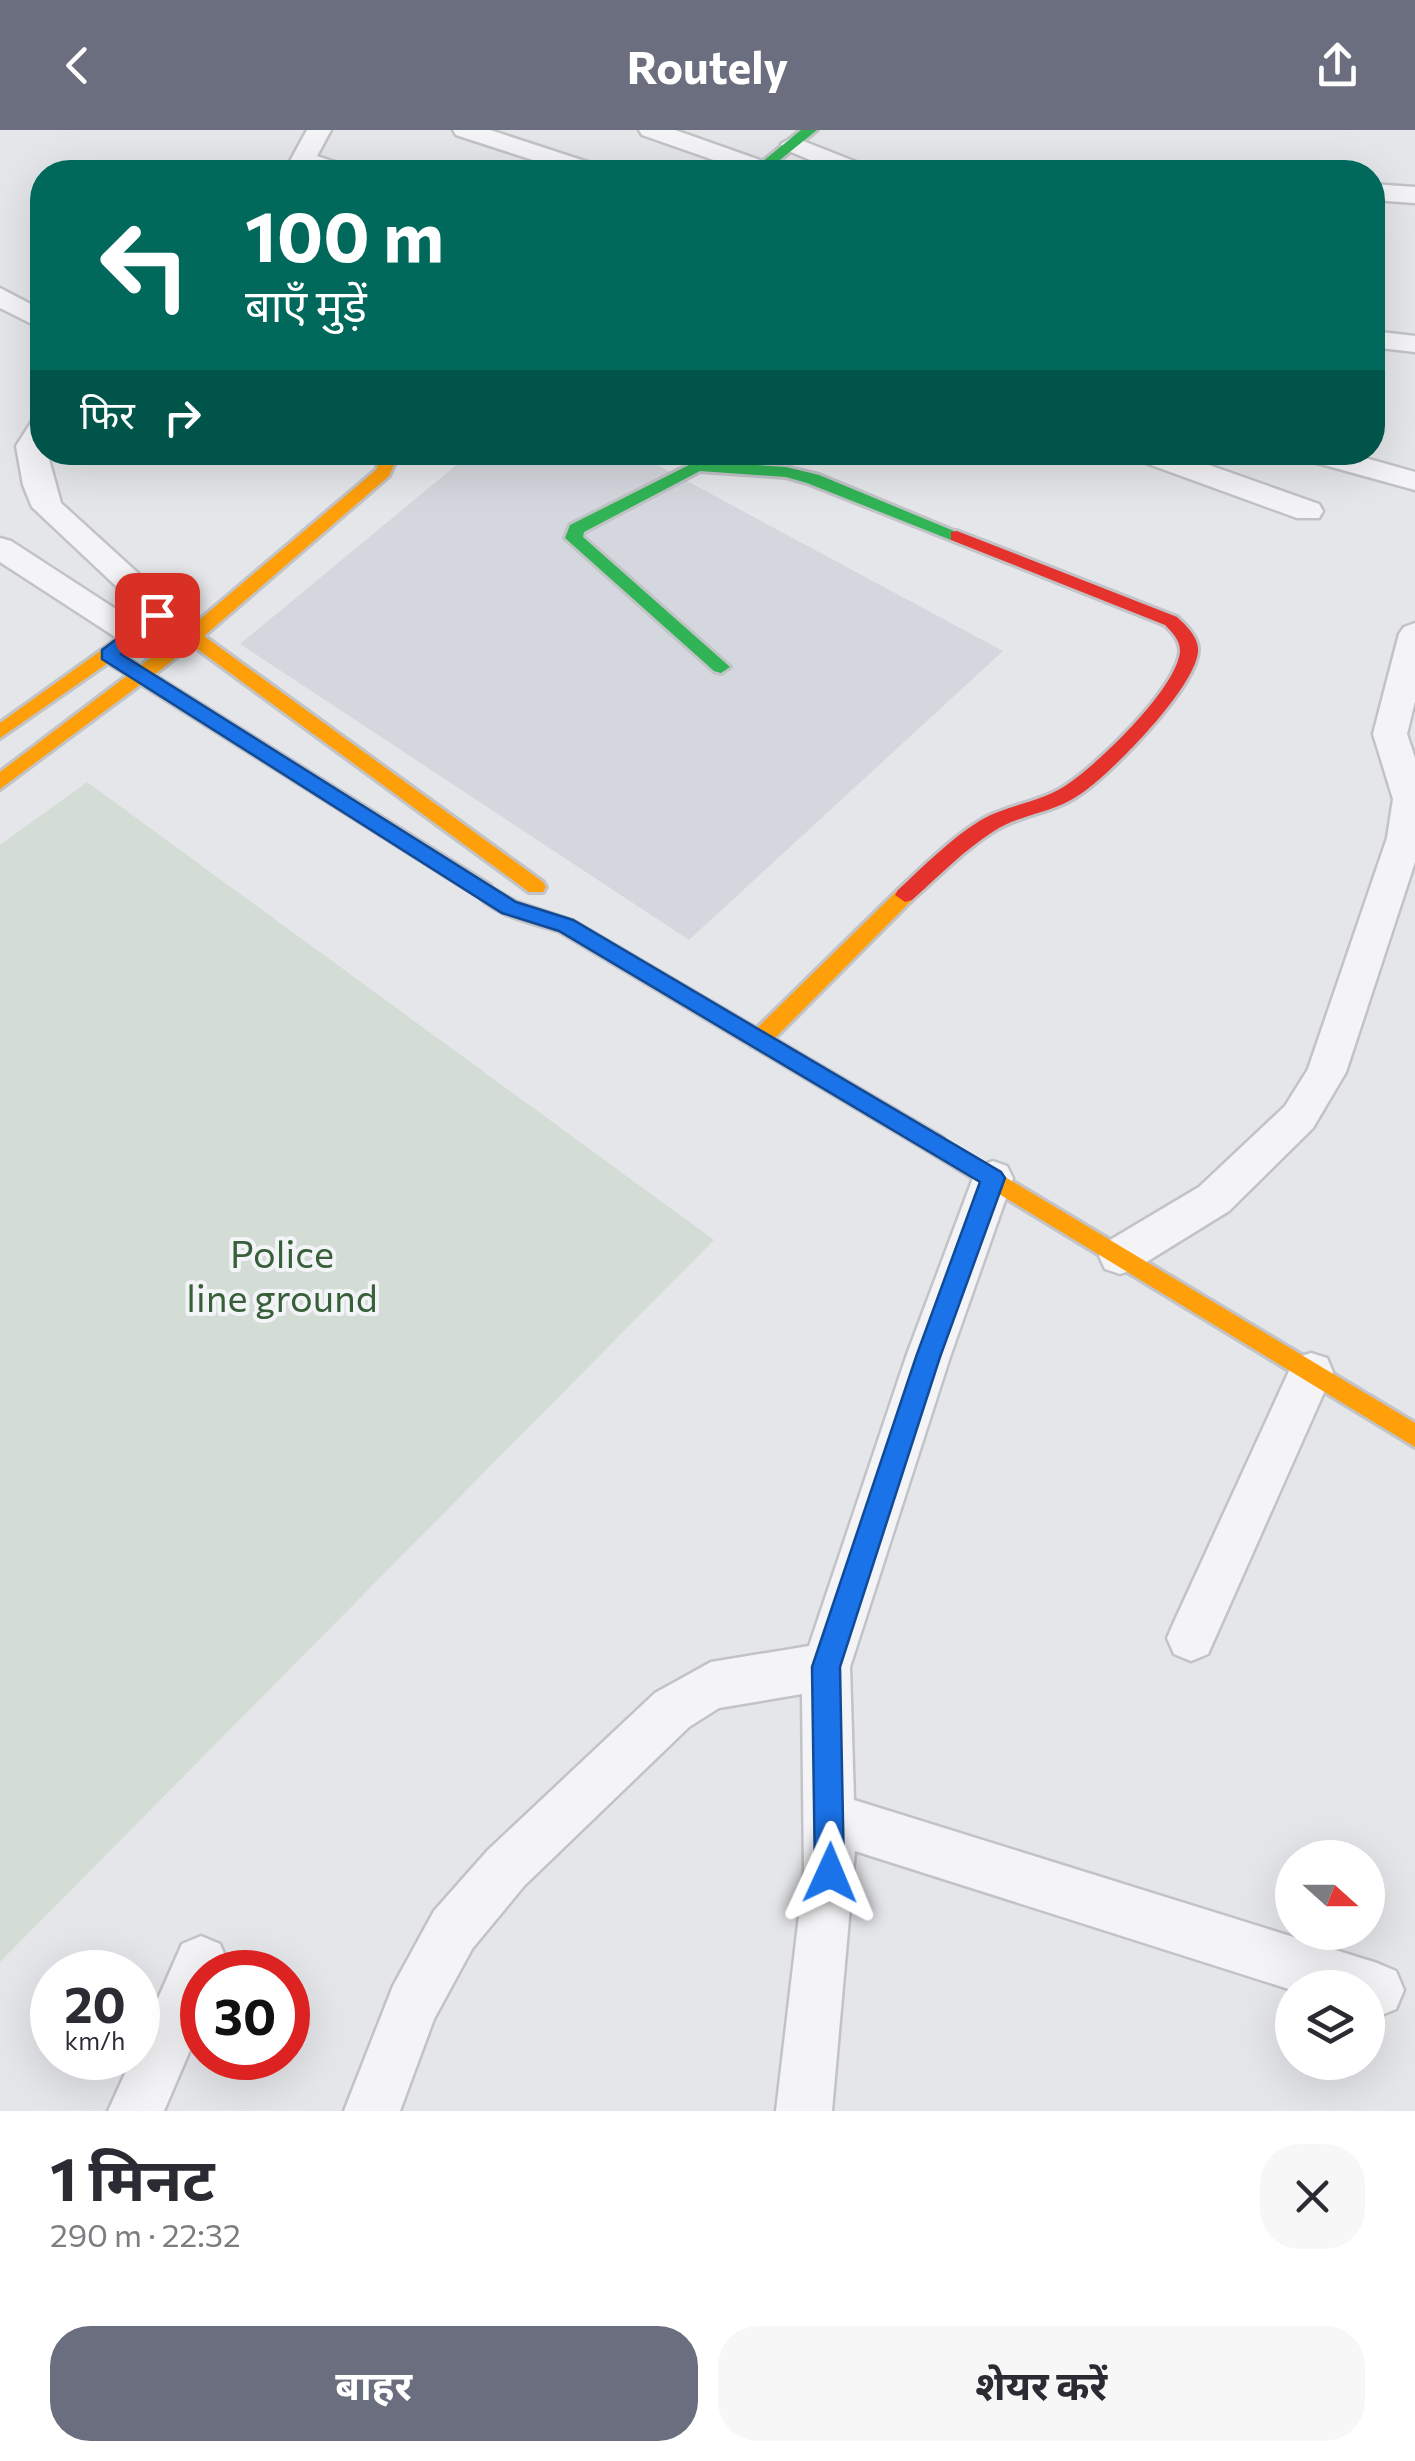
<!DOCTYPE html>
<html lang="hi">
<head>
<meta charset="utf-8">
<style>
	:root { --surface:#fff; --page:#f7f7f7; --text:#2b2b33; --muted:#7c7c81; --accent:#6b6e7e }
	body { margin:0; font-family:Commissioner,"Noto Sans Devanagari",sans-serif; background:var(--page); color:var(--text); height:100vh; display:flex; flex-direction:column; font-size:38px; white-space:nowrap }
	* { box-sizing:border-box; margin:0 }
	p { font-size:32px; color:var(--muted) }
	.icon { flex:none; width:55px; height:55px; fill:none; stroke:currentColor; stroke-width:2; stroke-linecap:round; stroke-linejoin:round }
	.map { position:relative; height:1981px; overflow:hidden }
	.panel { display:flex; flex-direction:column; background:var(--surface); flex:1 }
	.panel>* { flex:none }
	.top-card { position:absolute; left:30px; top:30px; width:1355px; height:305px; border-radius:40px; box-shadow:0 10px 40px #0002; background:#00695c; color:#fff; overflow:hidden }
	.needle { width:65px; rotate:111deg }
	.buttons { position:absolute; left:1275px; top:1710px; display:grid; gap:20px }
	.buttons a { display:grid; place-items:center; width:110px; height:110px; border-radius:50%; background:var(--surface); box-shadow:0 10px 40px #0002; font-size:50px }
	.speed { position:absolute; left:30px; top:1820px; display:flex; gap:20px; font-size:50px; font-weight:700; text-align:center }
	.speed>* { display:grid; place-content:center; width:130px; height:130px; border-radius:50%; background:var(--surface); box-shadow:0 10px 40px #0002; line-height:1 }
	.speed small { font-size:25px; font-weight:400 }
	.speed .limit { border:15px solid #d22; background:#fff; color:#111 }
	.pin { position:absolute; display:grid; place-items:center; width:85px; height:85px; color:#fff; margin:-42px; border-radius:20px; box-shadow:0 5px 15px #0006 }
	.me { position:absolute; width:110px; margin:-55px; rotate:1deg; stroke-linejoin:round; filter:drop-shadow(0 0 8px #0008) }
	.turn { display:flex; align-items:center; gap:35px; height:210px; padding:0 50px; font-size:45px }
	.turn .icon { width:130px; height:130px; stroke-width:2.5 }
	.turn b { display:block; font-size:70px; line-height:85px }
	.then { display:flex; align-items:center; height:95px; padding:0 50px; background:#0003; gap:20px; font-size:38px }
	.round { display:grid; place-items:center; flex:none; width:105px; height:105px; border-radius:40px; background:var(--page) }
	.head { display:flex; align-items:center; justify-content:space-between; height:170px; padding:0 50px }
	h1 { font-size:60px; font-weight:700; line-height:75px }
	.button { display:flex; gap:20px; margin-top:auto; padding:20px 50px }
	.button a { flex:1; height:115px; border-radius:40px; background:var(--accent); color:#fff; font-size:40px; font-weight:700; line-height:115px; text-align:center }
	.button a+a { background:var(--page); color:var(--text) }
	header { display:flex; justify-content:space-between; align-items:center; height:130px; padding:0 50px; background:var(--accent); color:#fff; font-size:45px; font-weight:700 }
	.map>svg:first-child { display:block }
	.built { fill:#d5d7de }
	.green { fill:#d3ddd5 }
	.lines { fill:none; stroke-linecap:round; stroke-linejoin:round }
	.street-casing { stroke:#c2c3c7; stroke-width:5 }
	.fast-casing { stroke:#c2c3c7; stroke-width:6 }
	.slow-casing { stroke:#c2c3c7; stroke-width:6 }
	.jam-casing { stroke:#c2c3c7; stroke-width:6 }
	.street { fill:#f4f4f6; fill-rule:evenodd }
	.fast { fill:#30b455; fill-rule:evenodd }
	.slow { fill:#ff9f0a; fill-rule:evenodd }
	.jam { fill:#e5322d; fill-rule:evenodd }
	.route { fill:#1a73e8; stroke:#114b97; stroke-width:2.5 }
	.labels { text-anchor:middle; dominant-baseline:central; stroke-width:8; stroke-linejoin:round; paint-order:stroke }
	.park-label { font-size:38px; fill:#376038; stroke:#f3f4f8 }
</style>
</head>
<body>
<header><svg class="icon" aria-label="back" viewBox="0 0 24 24"><path d="M15 5l-7 7 7 7"/></svg>Routely<svg class="icon" aria-label="share" viewBox="0 0 24 24"><path d="M12 15V3M7 8l5-5 5 5M5 13v7h14v-7"/></svg></header>
<div class="map">
<svg width="1415" height="1981" viewBox="0 0 1415 1981">
	<rect width="100%" height="100%" fill="#e5e6e9"/>
	<polygon class="built" points="633,322 1003,521 689,810 240,514 471,323"/>
	<polygon class="green" points="87,652 714,1110 0,1832 0,715"/>
	<g class="lines">
		<g class="street-casing">
			<g id="street">
				<polygon points="307,0 331,0 317,26 350,37 353,42 284,42"/>
				<polygon points="453,0 490,0 603,37 607,42 570,42 456,5"/>
				<polygon points="639,0 675,0 771,34 775,39 772,42 748,42 642,5"/>
				<polygon points="793,7 869,37 873,42 839,42 784,19 781,14"/>
				<polygon points="1372,54 1415,57 1415,73 1372,70"/>
				<polygon points="0,158 42,180 42,199 0,178"/>
				<polygon points="1372,201 1415,206 1415,222 1372,217"/>
				<polygon points="42,288 42,322 47,322 61,373 173,475 178,482 173,489 162,492 151,489 32,377 23,355 16,316 32,291"/>
				<polygon points="1128,322 1172,322 1319,374 1323,381 1319,388 1297,388 1132,328"/>
				<polygon points="1295,322 1344,322 1415,342 1415,360 1299,328"/>
				<polygon points="0,408 11,411 145,498 150,505 145,512 134,516 123,512 0,432"/>
				<polygon points="1415,493 1415,571 1407,604 1415,628 1415,732 1346,942 1313,998 1229,1081 1135,1139 1120,1144 1105,1139 1099,1126 1105,1113 1199,1057 1285,976 1308,939 1387,708 1393,669 1373,604 1399,504 1404,497"/>
				<polygon points="993,1031 1007,1036 1013,1048 950,1227 850,1537 854,1670 1377,1833 1396,1841 1404,1860 1396,1879 1377,1887 1368,1884 1368,1858 1292,1860 855,1721 832,1981 776,1981 804,1743 802,1564 719,1578 689,1597 524,1756 472,1819 434,1889 400,1981 344,1981 393,1856 434,1781 488,1720 655,1563 711,1532 809,1516 906,1227 973,1048 979,1036"/>
				<polygon points="1311,1223 1327,1228 1333,1242 1208,1524 1191,1531 1174,1524 1167,1508 1174,1492 1295,1228"/>
				<polygon points="201,1806 220,1814 228,1833 224,1842 202,1842 202,1892 164,1981 108,1981 132,1928 138,1928 138,1914 182,1814"/>
			</g>
		</g>
		<g class="fast-casing">
			<g id="fast">
				<polygon points="801,0 817,0 765,42 750,42"/>
				<polygon points="697,331 786,337 819,345 966,406 963,410 951,410 807,353 786,347 700,341 584,402 583,407 730,537 721,543 714,541 565,408 570,395"/>
			</g>
		</g>
		<g class="slow-casing">
			<g id="slow">
				<polygon points="383,322 400,322 389,346 204,506 543,752 546,757 543,762 529,762 192,515 154,545 490,755 493,760 490,765 476,765 141,554 0,659 0,642 128,545 108,533 0,608 0,593 117,509 129,509 132,513 120,524 140,536 179,506 151,489 151,481 163,481 191,497 376,340"/>
				<polygon points="905,758 915,765 912,770 767,916 751,916 748,910 751,904 898,760"/>
				<polygon points="935,1005 1415,1293 1415,1317 927,1020 924,1014 927,1008"/>
			</g>
		</g>
		<g class="jam-casing">
			<g id="jam">
				<path d="M957,401L1177,487C1186,495 1197,506 1198,518C1201,553 1108,647 1079,665C1053,683 1021,684 994,701C964,720 939,746 912,770L905,772L895,765L898,760C924,736 950,709 981,690C1005,676 1035,673 1060,659C1092,641 1178,558 1180,521C1180,510 1172,502 1165,495L951,410V402Z"/>
				<path d="M483,753L516,772L573,791L943,1008L946,1014L943,1020H927L559,801C530,792 492,785 473,760Z"/>
			</g>
		</g>
		<use href="#street" class="street"/>
		<use href="#fast" class="fast"/>
		<use href="#slow" class="slow"/>
		<use href="#jam" class="jam"/>
	</g>
	<polygon class="route" points="157,479 166,485 164,489 121,524 516,772 573,790 1001,1042 1005,1048 940,1227 840,1537 844,1743 840,1754 830,1758 819,1754 815,1743 812,1537 916,1227 980,1052 559,801 502,783 102,529 102,520"/>
	<g class="labels">
		<g class="park-label">
			<text x="282" y="1122">Police<tspan x="282" dy="44">line ground</tspan></text>
		</g>
	</g>
</svg>
<div class="buttons">
<a><svg class="needle" viewBox="-14 -14 28 28"><path d="M0-13l5 13h-10z" fill="#e53935"/><path d="M0 13l5-13h-10z" fill="#7c7c81"/></svg></a>
<a><svg class="icon" aria-label="layers" viewBox="0 0 24 24"><path d="M12 4l9 5-9 5-9-5zM3 14l9 5 9-5"/></svg></a>
</div>
<div class="speed"><div>20<small>km/h</small></div><div class="limit">30</div></div>
<div class="pin" style="left:157px;top:485px;background:#d93025"><svg class="icon" aria-label="arrive" viewBox="0 0 24 24"><path d="M6 21V4h12l-3 4 3 4H6"/></svg></div>
<svg class="me" style="left:830px;top:1743px" viewBox="-20 -20 40 40"><path d="M0-17L14 15 0 8-14 15z" fill="#1a73e8" stroke="#fff" stroke-width="4"/></svg>
<div class="top-card">
<div class="turn"><svg class="icon" aria-label="left" viewBox="0 0 24 24"><path d="M17 20v-9H6M10 6l-5 5 5 5"/></svg><div><b>100 m</b>बाएँ मुड़ें</div></div>
<div class="then">फिर<svg class="icon" aria-label="right" viewBox="0 0 24 24"><path d="M7 20v-9h11M14 6l5 5-5 5"/></svg></div>
</div>
</div>
<section class="panel">
<div class="head"><div><h1>1 मिनट</h1><p>290 m · 22:32</p></div><a class="round"><svg class="icon" aria-label="close" viewBox="0 0 24 24"><path d="M6 6l12 12M18 6L6 18"/></svg></a></div>
<div class="button"><a>बाहर</a><a>शेयर करें</a></div>
</section>
</body>
</html>
